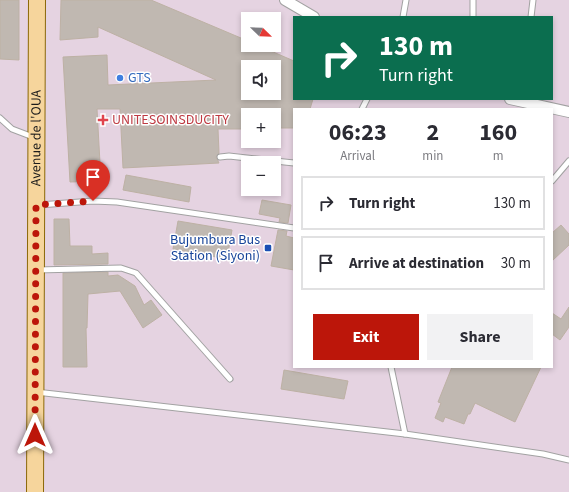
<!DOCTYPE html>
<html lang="en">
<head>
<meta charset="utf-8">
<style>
	:root { --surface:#fff; --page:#f2f2f3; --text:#2b2b33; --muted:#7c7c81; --line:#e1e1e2; --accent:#bc160a }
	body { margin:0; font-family:"Source Sans 3",sans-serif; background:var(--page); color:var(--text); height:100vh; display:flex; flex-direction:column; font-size:15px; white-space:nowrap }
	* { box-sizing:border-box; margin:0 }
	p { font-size:13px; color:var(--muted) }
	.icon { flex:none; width:22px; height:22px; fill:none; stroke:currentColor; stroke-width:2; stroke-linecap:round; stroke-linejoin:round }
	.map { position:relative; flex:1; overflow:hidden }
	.panel { position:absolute; left:293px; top:108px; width:260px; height:260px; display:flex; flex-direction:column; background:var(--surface); border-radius:0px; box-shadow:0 2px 6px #0003 }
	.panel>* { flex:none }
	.hud { position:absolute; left:293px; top:16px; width:260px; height:84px; border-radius:0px; box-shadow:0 2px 6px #0003; background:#0b6e4f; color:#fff; overflow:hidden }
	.needle { width:26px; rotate:113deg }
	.fabs { position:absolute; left:241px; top:12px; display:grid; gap:8px }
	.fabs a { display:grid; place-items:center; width:40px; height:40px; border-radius:0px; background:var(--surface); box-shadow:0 2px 6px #0003; font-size:20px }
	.pin { position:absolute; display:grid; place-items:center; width:34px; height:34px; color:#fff; margin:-41px -17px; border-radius:50% 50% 50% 0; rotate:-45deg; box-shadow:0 0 4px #0007 }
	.pin .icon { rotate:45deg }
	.me { position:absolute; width:44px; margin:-22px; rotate:0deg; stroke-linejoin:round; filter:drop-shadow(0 0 3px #0008) }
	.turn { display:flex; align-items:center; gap:14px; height:84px; padding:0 20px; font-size:18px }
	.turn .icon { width:52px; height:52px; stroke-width:2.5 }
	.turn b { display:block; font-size:28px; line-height:34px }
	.eta { display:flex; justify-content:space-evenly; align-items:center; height:68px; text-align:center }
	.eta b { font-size:24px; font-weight:700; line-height:28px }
	.primary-button { display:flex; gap:8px; margin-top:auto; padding:8px 20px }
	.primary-button a { flex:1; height:46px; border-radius:0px; background:var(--accent); color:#fff; font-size:16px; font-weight:700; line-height:46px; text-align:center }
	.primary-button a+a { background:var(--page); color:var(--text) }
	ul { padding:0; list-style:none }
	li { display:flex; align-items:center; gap:12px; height:54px; margin:0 8px 6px; padding:0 12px; border:2px solid var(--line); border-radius:0px }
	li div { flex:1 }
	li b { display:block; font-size:15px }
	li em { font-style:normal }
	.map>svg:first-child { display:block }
	.industrial { fill:#e5d3e1; fill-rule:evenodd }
	.building { fill:#c0b8b1; stroke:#bdb1a4; fill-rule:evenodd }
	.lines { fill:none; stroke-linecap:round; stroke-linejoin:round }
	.lane-casing { stroke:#a2a2a2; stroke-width:7 }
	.street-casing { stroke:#a2a2a2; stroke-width:12 }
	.primary-casing { stroke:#8b6808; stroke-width:18 }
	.lane { stroke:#fff; stroke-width:5 }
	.street { stroke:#fff; stroke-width:10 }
	.primary { stroke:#f6d59c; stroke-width:16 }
	.route { stroke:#bc160a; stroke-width:7; stroke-dasharray:0 12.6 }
	.shop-dot { fill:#3f7fe0; stroke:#fff; stroke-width:1.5 }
	.health-dot { fill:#e0444e; stroke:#fff; stroke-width:1.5 }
	.transit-dot { fill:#1a4fb4; stroke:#fff; stroke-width:1.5 }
	.labels { text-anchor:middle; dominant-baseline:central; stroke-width:3; stroke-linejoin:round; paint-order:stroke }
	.shop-label { font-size:14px; fill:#366cbe; stroke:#fff; text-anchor:start }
	.health-label { font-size:14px; fill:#be3a42; stroke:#fff; text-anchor:start }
	.street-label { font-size:14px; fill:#1b1b1b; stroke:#fff }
	.transit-label { font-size:14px; fill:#164399; stroke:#fff; text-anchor:end }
</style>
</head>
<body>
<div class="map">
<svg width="569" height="492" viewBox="0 0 569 492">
	<rect width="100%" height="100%" fill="#ece9e1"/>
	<path class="industrial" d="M0,0H569V492H0ZM294,17H552V99H294ZM248,19H274V45H248ZM248,67H274V93H248ZM294,109H552V367H294ZM248,115H274V141H248ZM248,163H274V189H248Z"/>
	<g class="building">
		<polygon points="0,0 19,0 19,60 0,59"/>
		<path d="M61,0H151L248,41V45H257L294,61V99H313L310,109H294V128H274V115H248V129H218L219,153L216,157L219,163L123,168L120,109H97L101,181L70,182L63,57L107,55L108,85L216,80L98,27V37L60,40ZM248,67H274V93H248Z"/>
		<polygon points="126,175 191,187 189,202 123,190"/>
		<polygon points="262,200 291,205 288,223 279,222 280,218 259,214"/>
		<polygon points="54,219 69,219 70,246 92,246 92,254 108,253 108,264 54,265"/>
		<polygon points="178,221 232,230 227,259 173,249"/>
		<polygon points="561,225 569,234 569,245 552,261 552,233"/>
		<polygon points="278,230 287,231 286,236 294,238 294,270 271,266"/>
		<polygon points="108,272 108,276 118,275 135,286 144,305 151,300 162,315 143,328 120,291 88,294 87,328 86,328 87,367 63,367 63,273"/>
		<polygon points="569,307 569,327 560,340 552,334 552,313 561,319"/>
		<polygon points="452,367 541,367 515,422 475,403 470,414 468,414 464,424 445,417 443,422 435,418 441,403 438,402"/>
		<polygon points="284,370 348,381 344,399 281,389"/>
	</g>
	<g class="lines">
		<g class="lane-casing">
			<g id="lane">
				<polyline points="403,17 406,0"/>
				<polyline points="473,17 473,0"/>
				<polyline points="531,17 533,0"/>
				<polyline points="362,109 367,99"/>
				<polyline points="0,118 12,129 33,137"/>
				<polyline points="220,157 229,156 294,163"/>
				<polyline points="552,181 569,161"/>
				<polyline points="39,205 93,201 117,202 294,228"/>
				<polyline points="37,270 121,268 136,273 230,379"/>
				<polyline points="391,367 405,434"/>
				<polyline points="36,392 405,434 543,454 569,460"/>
			</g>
		</g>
		<g class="street-casing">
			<g id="street">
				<polyline points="285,0 314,17"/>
				<polyline points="510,99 569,112"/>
			</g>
		</g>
		<g class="primary-casing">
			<g id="primary">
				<path id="s1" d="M35,492L37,0"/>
			</g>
		</g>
		<use href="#lane" class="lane"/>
		<use href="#street" class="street"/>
		<use href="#primary" class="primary"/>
	</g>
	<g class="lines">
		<polyline class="route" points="35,435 36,205 93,201"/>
	</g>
	<circle class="shop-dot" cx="120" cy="78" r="4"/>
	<path class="health-dot" d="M101 114h4v4h4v4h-4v4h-4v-4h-4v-4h4z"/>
	<rect class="transit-dot" x="264" y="244" width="8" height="8" rx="2"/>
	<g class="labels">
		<g class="shop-label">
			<text x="128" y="78">GTS</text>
		</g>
		<g class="health-label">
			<text x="112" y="120">UNITESOINSDUCITY</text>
		</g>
		<g class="street-label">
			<text stroke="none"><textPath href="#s1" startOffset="354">Avenue de l'OUA</textPath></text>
		</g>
		<g class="transit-label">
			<text x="260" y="240">Bujumbura Bus<tspan x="260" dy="16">Station (Siyoni)</tspan></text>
		</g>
	</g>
</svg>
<div class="fabs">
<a><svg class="needle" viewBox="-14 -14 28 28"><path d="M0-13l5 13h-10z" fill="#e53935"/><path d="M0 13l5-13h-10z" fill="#7c7c81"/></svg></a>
<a><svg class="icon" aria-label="sound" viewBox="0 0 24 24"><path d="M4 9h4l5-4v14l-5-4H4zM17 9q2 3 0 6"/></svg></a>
<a>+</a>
<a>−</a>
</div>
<div class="pin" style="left:93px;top:201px;background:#d93025"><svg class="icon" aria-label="arrive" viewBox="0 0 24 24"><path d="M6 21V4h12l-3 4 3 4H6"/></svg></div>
<svg class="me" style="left:35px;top:435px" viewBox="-20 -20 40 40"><path d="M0-17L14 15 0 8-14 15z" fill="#bc160a" stroke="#fff" stroke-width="4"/></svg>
<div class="hud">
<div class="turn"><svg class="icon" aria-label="right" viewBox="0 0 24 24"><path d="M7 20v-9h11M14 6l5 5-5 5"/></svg><div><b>130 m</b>Turn right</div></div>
</div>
<section class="panel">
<div class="eta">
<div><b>06:23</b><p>Arrival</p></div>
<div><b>2</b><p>min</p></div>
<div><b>160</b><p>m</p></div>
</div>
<ul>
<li><svg class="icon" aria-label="right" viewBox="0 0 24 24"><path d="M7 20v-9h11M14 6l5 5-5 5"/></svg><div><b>Turn right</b></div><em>130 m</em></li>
<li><svg class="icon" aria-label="arrive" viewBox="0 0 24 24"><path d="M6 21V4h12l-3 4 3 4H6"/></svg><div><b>Arrive at destination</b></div><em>30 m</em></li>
</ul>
<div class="primary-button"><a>Exit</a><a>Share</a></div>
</section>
</div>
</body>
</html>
